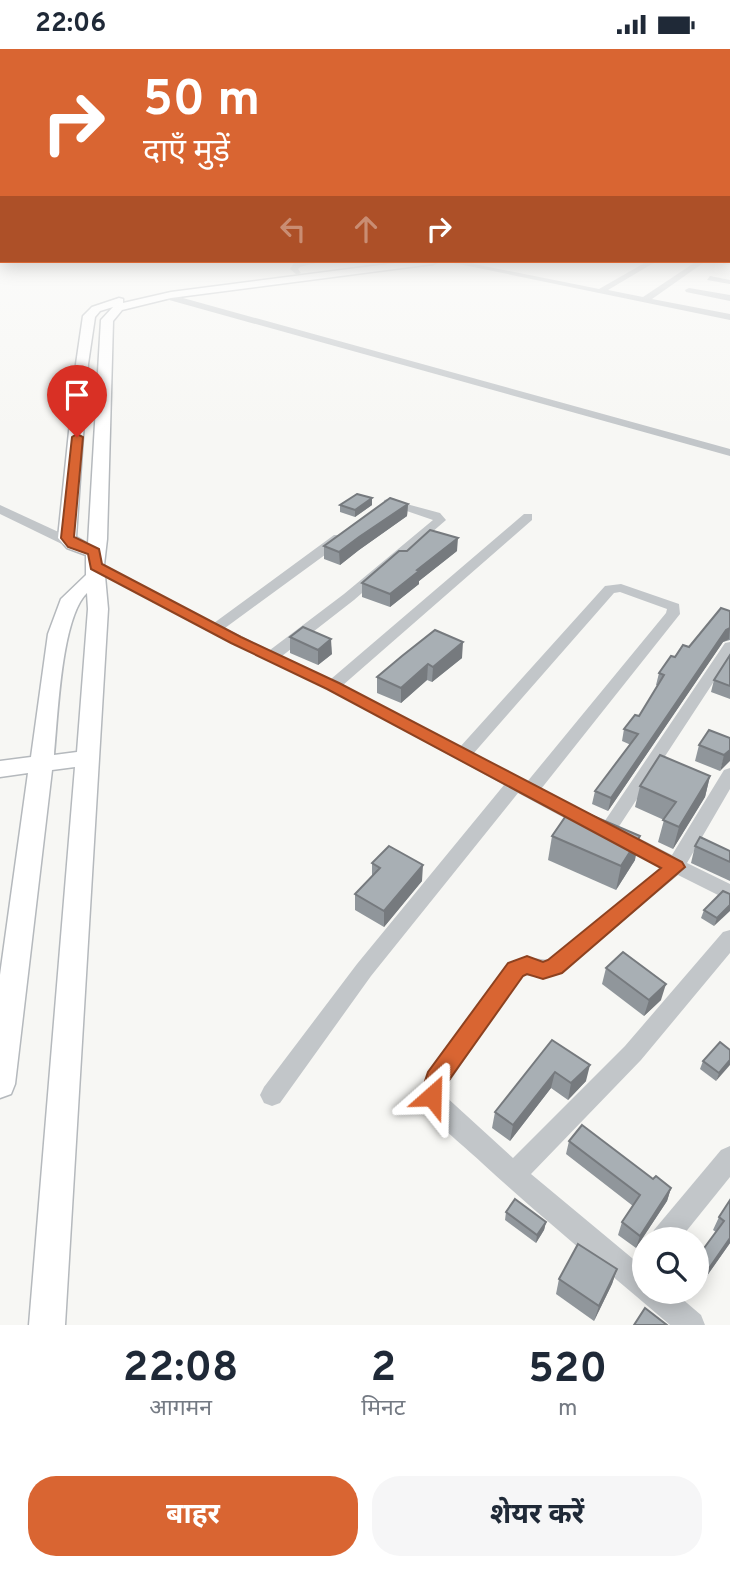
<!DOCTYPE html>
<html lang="hi">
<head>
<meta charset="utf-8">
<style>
	:root { --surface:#fff; --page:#f6f6f7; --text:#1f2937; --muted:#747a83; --accent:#d96532 }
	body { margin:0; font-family:Overpass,"Noto Sans Devanagari",sans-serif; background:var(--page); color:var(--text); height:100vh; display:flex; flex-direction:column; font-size:26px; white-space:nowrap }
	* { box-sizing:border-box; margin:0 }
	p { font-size:23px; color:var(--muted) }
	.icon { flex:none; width:38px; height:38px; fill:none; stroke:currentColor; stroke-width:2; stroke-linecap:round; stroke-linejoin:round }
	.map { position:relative; height:1276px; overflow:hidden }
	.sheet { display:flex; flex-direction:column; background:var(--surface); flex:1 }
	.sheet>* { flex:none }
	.guide { position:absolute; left:0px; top:0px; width:732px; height:214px; box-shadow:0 4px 18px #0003; background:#d96532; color:#fff; overflow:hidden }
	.buttons { position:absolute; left:632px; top:1178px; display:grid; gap:14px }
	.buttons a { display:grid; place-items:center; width:77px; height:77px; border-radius:50%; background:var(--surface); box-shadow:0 4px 18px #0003; font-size:35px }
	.pin { position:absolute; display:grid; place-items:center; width:60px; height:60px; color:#fff; margin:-72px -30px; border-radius:50% 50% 50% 0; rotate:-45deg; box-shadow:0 0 7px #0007 }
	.pin .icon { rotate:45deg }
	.me { position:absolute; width:77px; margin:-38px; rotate:25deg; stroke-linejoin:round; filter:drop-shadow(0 0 5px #0008) }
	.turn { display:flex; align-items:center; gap:24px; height:147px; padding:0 28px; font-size:32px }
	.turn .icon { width:91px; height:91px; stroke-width:2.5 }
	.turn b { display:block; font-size:49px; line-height:60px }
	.lanes { display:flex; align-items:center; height:66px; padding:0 28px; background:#0003; justify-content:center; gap:35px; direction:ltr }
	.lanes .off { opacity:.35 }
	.eta { display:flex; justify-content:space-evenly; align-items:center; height:119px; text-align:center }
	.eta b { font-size:42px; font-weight:700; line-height:49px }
	.cta { display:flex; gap:14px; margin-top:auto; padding:14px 28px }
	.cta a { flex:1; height:80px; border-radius:28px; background:var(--accent); color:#fff; font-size:28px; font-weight:700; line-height:80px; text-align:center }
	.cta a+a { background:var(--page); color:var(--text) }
	.status { display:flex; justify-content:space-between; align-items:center; height:49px; padding:0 35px; background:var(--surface); direction:ltr }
	.status svg { height:19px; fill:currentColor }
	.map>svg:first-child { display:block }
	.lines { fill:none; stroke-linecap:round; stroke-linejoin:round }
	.secondary-casing { stroke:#b5b9bd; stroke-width:3 }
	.street { fill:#c2c6c9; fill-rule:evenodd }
	.secondary { fill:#fff; fill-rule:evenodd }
	.wall { fill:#90969b }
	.shaded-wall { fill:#767a7e }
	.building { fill:#a8afb4; stroke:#767a7e; stroke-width:2 }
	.route { fill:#d96532; stroke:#8d4220; stroke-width:2 }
</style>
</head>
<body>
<div class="status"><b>22:06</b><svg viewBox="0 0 49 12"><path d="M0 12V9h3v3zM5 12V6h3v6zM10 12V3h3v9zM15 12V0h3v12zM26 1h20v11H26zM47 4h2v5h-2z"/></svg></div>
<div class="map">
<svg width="730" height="1276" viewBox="0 0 730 1276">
	<rect width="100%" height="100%" fill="#f7f7f4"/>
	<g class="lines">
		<g class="secondary-casing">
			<path id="secondary" d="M411,212H438L433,215L171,249L122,261L113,272L107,490L104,516L108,560L65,1276H29L75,718L52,721L15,1035L11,1045L0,1049V926L28,724L0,728V712L31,708L48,585L61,550L86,526V506L67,499L58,489L76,315L83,267L92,258L119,249L123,250V254L171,243ZM113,258L101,271L88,495L76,488L88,315L95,268L100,262ZM87,544L88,560L77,703L54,706C58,667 61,569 87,544Z"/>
		</g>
		<g class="street">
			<polygon points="308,212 323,212 300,218 298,220 301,224 297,226 290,220 294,214"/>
			<polygon points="444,212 459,212 599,240 648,212 657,212 608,241 643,248 697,212 706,212 652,250 730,265 730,271"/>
			<polygon points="723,212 730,212 730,216 723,215"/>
			<polygon points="710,227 730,231 730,235 707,231"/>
			<polygon points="689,239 730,246 730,252 686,243 685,241"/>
			<polygon points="165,244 730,400 730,407 162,249 161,247"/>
			<path d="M388,450L440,464L446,471L354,551L282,607L331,630L524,465H532V471L343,636L460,698L605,537L621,535L679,555L680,565L541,740L593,768L596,773L593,778H581L518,744L371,927L280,1054L272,1057L264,1054L260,1046L264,1038L357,915L504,736L327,640L231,594L89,517L96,513L101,514L214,574L334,486H344V492L225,579L270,601L344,545L433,471L398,459L384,457V451ZM620,543L667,560L666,564L527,733L473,705L614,544Z"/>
			<polygon points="0,456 78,492 80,495 73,499 68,498 0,465"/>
			<path d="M730,593V608L616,782L627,783L672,806L724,721L730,719V740L687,814L730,835V852L678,826L562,924L544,929L522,926L444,1041V1046L513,1109L625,997L723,883L730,881V904L641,1011L531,1125L644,1219V1242H673L701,1266L705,1276H670C608,1223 543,1170 482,1114C460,1093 433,1075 420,1047L425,1031L508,914L525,908L549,911L662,818L613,793L611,787H600L598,782L725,594Z"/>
			<polygon points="730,1097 730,1128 680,1190 650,1190 654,1181 721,1101"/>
		</g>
		<use href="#secondary" class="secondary"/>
	</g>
	<g class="wall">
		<polygon points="372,449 372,456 355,468 340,463 340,456"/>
		<polygon points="408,455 407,467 359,501 340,516 324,510 324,497"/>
		<polygon points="457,502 419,532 419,535 390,558 362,548 362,534"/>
		<polygon points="730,562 730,591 723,593 608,762 592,755 595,742 631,696 622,692 624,680 639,667 658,637 656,636 659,624 675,608 689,598"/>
		<polygon points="290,588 332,605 318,616 290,604"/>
		<polygon points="730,606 730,650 711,643 714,631"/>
		<polygon points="402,607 462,609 432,633 427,631 401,654 377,644 377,628"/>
		<polygon points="730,689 720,722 695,712 699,696"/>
		<polygon points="710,727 705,748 673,800 658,793 664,771 635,758 640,737"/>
		<polygon points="552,787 635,811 616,841 548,811"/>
		<polygon points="695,797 730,802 730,832 691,814"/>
		<polygon points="372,814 422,832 384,878 355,861 355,845 372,827"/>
		<polygon points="730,845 714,877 701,869 704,861"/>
		<polygon points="606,919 661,951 644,967 602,935"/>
		<polygon points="552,991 586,1032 568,1051 551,1039 510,1092 492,1079 495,1063"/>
		<polygon points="730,1001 716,1032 700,1020 703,1012"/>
		<polygon points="569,1092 653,1130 671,1139 667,1152 636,1199 618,1186 622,1173 633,1157 566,1105"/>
		<polygon points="730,1151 730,1194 697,1241 696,1210 716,1183 713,1181 719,1168"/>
		<polygon points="506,1163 546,1173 544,1181 536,1194 505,1171"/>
		<polygon points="617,1220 612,1235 594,1272 556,1245 559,1230"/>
	</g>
	<g class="shaded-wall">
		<polygon points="372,449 372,456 355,468 355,461"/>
		<polygon points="408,455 407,467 359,501 340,516 339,503 359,488"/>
		<polygon points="458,489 457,502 419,532 419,535 390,558 390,545 417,521"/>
		<polygon points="730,579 729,590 723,593 608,762 611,749 726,581"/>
		<polygon points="331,590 332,605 318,616 318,601"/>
		<polygon points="463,593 462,609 432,633 433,618"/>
		<polygon points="428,615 427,631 401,654 401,639"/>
		<polygon points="730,701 730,712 720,722 724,706"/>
		<polygon points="710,727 705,748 673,800 679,778"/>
		<polygon points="640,787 635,811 616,841 621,817"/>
		<polygon points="423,816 422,832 384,878 384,862"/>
		<polygon points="730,856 730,862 714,877 717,869"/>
		<polygon points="666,935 661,951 644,967 649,951"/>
		<polygon points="730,1011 730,1016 716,1032 719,1024"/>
		<polygon points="590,1016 586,1032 568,1051 571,1034"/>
		<polygon points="555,1023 551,1039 510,1092 513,1076"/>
		<polygon points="671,1139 667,1152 636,1199 640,1187"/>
		<polygon points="546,1173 544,1181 536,1194 537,1186"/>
		<polygon points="730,1189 730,1194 697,1241 703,1228"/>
		<polygon points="617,1220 612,1235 594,1272 599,1257"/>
	</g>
	<g class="building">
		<polygon points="357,445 372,449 355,461 340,456"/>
		<polygon points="390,449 408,455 359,488 339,503 324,497"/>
		<polygon points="430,481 458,489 417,521 419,522 390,545 362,534 399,502 407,502"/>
		<polygon points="721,559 730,562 730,579 726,581 611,749 595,742 638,685 624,680 635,666 639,667 664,626 659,624 671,607 675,608 683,596 689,598"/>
		<polygon points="303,578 331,590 318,601 290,588"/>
		<polygon points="435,581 463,593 433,618 428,615 401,639 377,628 402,607"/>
		<polygon points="730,606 730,637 714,631"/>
		<polygon points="709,681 730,689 730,701 724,706 699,696"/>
		<polygon points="660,706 710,727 679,778 663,771 676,753 640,737"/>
		<polygon points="572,758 640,787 621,817 552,787"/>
		<polygon points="700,788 730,802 730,813 695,797"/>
		<polygon points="389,797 423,816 384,862 355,845 380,819 372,814"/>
		<polygon points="723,842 730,845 730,856 717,869 704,861"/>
		<polygon points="623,903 666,935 649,951 606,919"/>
		<polygon points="552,991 590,1016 571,1034 555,1023 513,1076 495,1063"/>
		<polygon points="720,993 730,1001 730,1011 719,1024 703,1012"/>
		<polygon points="582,1076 653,1130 656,1127 671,1139 640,1187 622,1173 640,1146 569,1092"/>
		<polygon points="515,1150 546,1173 537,1186 506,1163"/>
		<polygon points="730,1151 730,1189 703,1228 696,1223 696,1210 724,1172 719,1168"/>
		<polygon points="578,1195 617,1220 599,1257 559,1230"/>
		<polygon points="645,1259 667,1276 634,1276"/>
	</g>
	<linearGradient id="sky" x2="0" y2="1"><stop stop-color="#96badc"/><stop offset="0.53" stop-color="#fbfbfa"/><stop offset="1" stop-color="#fbfbfa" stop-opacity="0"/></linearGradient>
	<rect width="730" height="384" fill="url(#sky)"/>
	<polygon class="route" points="77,385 83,388 74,488 99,500 102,515 241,588 339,634 682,813 685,818 562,924 543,930 527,925 523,927 447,1034 440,1055 432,1058 424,1055 420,1047 428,1023 508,914 527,907 543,913 548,911 661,819 327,640 231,594 91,520 88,505 68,498 61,489 72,388"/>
</svg>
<div class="buttons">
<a><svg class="icon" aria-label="search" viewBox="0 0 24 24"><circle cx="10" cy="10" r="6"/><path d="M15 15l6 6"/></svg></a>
</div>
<div class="pin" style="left:77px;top:388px;background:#d93025"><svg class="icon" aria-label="arrive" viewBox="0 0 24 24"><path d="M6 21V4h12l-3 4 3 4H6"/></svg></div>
<svg class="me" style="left:432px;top:1047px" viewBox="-20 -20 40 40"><path d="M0-17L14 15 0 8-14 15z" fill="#d96532" stroke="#fff" stroke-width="4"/></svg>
<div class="guide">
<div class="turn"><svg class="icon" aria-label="right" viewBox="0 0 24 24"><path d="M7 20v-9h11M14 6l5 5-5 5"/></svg><div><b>50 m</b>दाएँ मुड़ें</div></div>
<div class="lanes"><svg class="icon off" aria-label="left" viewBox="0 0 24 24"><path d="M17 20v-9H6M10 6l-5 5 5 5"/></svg><svg class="icon off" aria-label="ahead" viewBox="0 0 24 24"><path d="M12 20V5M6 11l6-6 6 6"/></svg><svg class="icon" aria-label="right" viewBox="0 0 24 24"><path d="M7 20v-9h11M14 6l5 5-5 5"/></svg></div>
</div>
</div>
<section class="sheet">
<div class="eta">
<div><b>22:08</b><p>आगमन</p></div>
<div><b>2</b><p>मिनट</p></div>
<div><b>520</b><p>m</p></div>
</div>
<div class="cta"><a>बाहर</a><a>शेयर करें</a></div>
</section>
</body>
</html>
